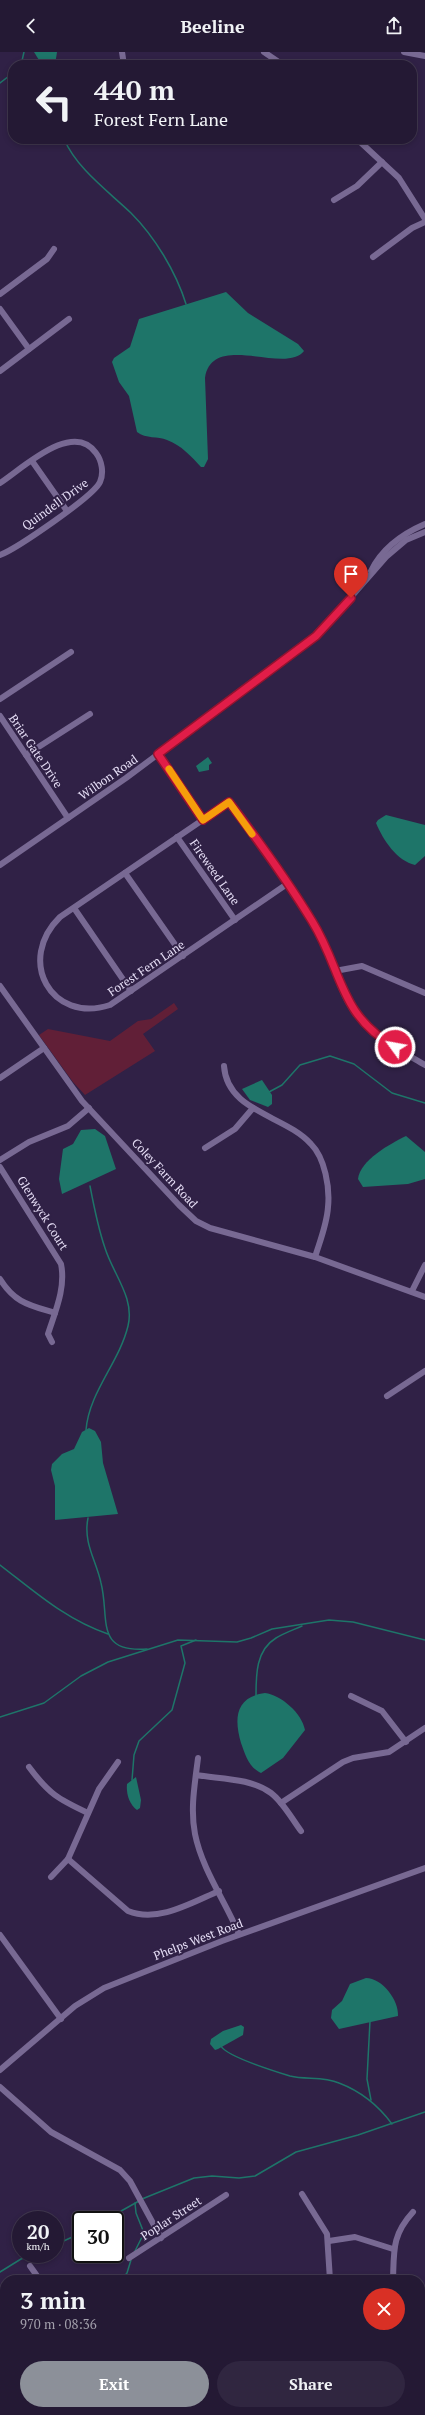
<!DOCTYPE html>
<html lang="en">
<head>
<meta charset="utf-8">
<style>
	:root { --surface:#241934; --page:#302640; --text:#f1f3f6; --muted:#a3a0ac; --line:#41384f; --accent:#8c9099 }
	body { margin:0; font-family:"PT Serif",serif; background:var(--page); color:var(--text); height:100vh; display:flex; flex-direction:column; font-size:15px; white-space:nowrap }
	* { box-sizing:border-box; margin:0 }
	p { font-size:13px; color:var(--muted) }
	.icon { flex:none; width:22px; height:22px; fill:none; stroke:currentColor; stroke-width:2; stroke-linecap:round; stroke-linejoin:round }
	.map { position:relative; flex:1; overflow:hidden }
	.drawer { position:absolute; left:0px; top:2223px; width:425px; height:140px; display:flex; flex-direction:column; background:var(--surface); border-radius:16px 16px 0 0; box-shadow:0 2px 6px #0003,0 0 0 1px var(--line) }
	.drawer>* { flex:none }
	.banner { position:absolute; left:8px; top:8px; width:409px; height:84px; border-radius:16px; box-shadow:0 2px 6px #0003,0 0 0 1px var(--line); background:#241934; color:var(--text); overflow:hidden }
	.speed { position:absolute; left:12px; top:2159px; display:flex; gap:8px; font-size:20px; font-weight:700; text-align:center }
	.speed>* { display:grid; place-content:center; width:52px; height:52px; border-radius:50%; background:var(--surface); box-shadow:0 2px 6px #0003,0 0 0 1px var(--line); line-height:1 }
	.speed small { font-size:10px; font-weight:400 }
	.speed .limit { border:2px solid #111; border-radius:6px; background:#fff; color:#111 }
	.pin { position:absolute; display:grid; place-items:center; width:34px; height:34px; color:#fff; margin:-41px -17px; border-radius:50% 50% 50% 0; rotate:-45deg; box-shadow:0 0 4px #0007 }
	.pin .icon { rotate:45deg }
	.me { position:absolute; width:44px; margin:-22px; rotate:302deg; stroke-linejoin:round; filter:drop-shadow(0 0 3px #0008) }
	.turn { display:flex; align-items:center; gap:14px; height:84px; padding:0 20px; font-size:18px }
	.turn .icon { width:52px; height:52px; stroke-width:2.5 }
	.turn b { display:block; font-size:28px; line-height:34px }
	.round { display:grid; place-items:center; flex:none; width:42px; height:42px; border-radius:21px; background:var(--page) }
	.overview { display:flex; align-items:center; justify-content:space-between; height:68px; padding:0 20px }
	h1 { font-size:24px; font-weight:600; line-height:30px }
	.action { display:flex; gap:8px; margin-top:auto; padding:8px 20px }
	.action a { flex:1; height:46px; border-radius:24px; background:var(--accent); color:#fff; font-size:16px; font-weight:600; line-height:46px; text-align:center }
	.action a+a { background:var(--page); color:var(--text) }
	header { display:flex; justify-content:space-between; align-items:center; height:52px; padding:0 20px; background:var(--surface); font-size:18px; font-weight:600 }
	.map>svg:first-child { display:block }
	.green { fill:#611f37 }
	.water { fill:#1e7569 }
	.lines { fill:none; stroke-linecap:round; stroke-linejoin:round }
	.stream { stroke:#1e7569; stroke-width:1.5 }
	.minor { stroke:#786993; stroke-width:6 }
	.route-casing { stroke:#92132f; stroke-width:10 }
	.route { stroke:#e11d48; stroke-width:7 }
	.slow { stroke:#f59e0b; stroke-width:7 }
	.labels { text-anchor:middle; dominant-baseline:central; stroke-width:4; stroke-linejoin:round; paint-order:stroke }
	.street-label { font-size:12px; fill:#e6def6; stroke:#302146 }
</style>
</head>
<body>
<header><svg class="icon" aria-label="back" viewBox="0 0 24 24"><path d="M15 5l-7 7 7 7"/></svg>Beeline<svg class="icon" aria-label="share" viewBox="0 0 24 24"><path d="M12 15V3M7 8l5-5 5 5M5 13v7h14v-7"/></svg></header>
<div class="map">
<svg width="425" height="2363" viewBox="0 0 425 2363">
	<rect width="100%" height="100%" fill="#302146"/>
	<polygon class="green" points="174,951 178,957 143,982 155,999 85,1043 73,1030 39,983 48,977 110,989 138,969 151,967"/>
	<g class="water">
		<polygon points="34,0 57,0 55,13 42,13"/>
		<path d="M226,240L248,261L298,292L304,299C286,323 212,279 205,326L208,407L204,415H201C192,405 181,393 167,388C158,384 146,387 137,380L129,344L119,330L112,310L114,306L130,295L139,267Z"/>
		<polygon points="208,705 212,711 209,713 209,718 199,720 196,714"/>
		<path d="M386,763L425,773V804L415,813C397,809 383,788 376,771L378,768Z"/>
		<polygon points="262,1028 272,1043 272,1052 268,1055 250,1048 242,1037"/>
		<polygon points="95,1077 105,1084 116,1117 62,1142 59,1127 63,1097 73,1092 81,1078"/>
		<path d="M406,1084L425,1100V1127L408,1132L363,1135L358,1127C360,1108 390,1092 406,1084Z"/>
		<polygon points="89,1376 95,1379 101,1390 103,1411 118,1462 55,1468 55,1434 51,1418 52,1412 62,1402 74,1397 82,1380"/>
		<path d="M265,1641C281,1643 302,1661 305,1678L283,1706L261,1721C249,1716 245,1702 241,1691C234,1667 235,1645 265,1641Z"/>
		<path d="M136,1725L141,1748L140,1756L137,1758C129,1752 126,1741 127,1732Z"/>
		<path d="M366,1926C382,1926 399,1948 398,1964L339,1977L331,1966L332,1958L342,1949L350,1932Z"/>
		<polygon points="241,1973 244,1975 243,1983 218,1997 215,1998 210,1992 211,1987 223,1979"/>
	</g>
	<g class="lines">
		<g class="stream">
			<polyline points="21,13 24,0"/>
			<polyline points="0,31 13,21"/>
			<path d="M64,87C77,117 108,139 131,161C155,185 176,220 186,252"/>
			<polyline points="269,1040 282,1033 300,1013 330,1004 354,1012 392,1041 425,1051"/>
			<path d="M86,1378C89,1340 119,1311 128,1274C135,1246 113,1222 105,1196C98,1176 94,1155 90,1134"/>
			<path d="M88,1466C83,1491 96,1508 101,1531C110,1566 94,1601 147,1597"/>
			<path d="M0,1513C34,1539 66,1568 108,1582"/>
			<path d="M256,1643C256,1623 256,1598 276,1586C284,1581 293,1578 302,1574"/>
			<polyline points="0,1665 44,1651 81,1624 108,1610 178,1588 237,1590 251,1586 272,1577 329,1568 353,1570 425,1588"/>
			<polyline points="132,1728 134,1703 139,1689 172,1658 185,1611 181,1594 196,1588"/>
			<polyline points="370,1969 367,2027 371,2048"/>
			<path d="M221,1994C226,2004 277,2020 290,2024C306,2028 323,2024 339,2031C360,2039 378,2053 392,2072"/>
			<polyline points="142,2147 194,2126 212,2124 239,2126 255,2124 296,2100 358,2083 425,2060"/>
			<polyline points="105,2168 139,2149"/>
			<polyline points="55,2193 81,2181"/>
			<polyline points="135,2199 144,2181 136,2161 135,2151"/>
			<polyline points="0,2220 21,2207 35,2202"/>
			<polyline points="121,2228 127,2221 131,2208"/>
			<polyline points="37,2358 37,2363"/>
		</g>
		<g class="minor">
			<polyline points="122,0 124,13"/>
			<polyline points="264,0 283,13"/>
			<polyline points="404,0 425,4"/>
			<polyline points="357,87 399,126 425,167"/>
			<polyline points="334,148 357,134 382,110"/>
			<polyline points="373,205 412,176 425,170"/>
			<polyline points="0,242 47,207 54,197"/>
			<polyline points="0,257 29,297"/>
			<polyline points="0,319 69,267"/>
			<polyline points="32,409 67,459"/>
			<path d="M0,431C23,416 73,368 96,401C102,409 104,421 100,430C94,444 16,497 0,503"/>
			<path d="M371,519C382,496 402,482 425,472"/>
			<polyline points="0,647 71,600"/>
			<polyline points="0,664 68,766"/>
			<polyline points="158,702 203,768"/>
			<polyline points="26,703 90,662"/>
			<polyline points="177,785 235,868"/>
			<polyline points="0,813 126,726 317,584 386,505 406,488 425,480"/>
			<polyline points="125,821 183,904"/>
			<path d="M287,832L110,953C51,972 16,908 60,865L229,750C257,789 287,829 312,870C328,895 334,925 348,950C365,981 396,996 425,1013"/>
			<polyline points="74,856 131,939"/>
			<polyline points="335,919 362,914 425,941"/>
			<polyline points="0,934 82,1049 179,1153 196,1169 210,1176 315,1205 425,1245"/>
			<path d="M224,1014C227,1060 285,1063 311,1092C325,1106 330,1136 328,1155C327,1172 320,1189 315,1205"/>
			<polyline points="0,1026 44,996"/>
			<polyline points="205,1096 235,1077 253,1056"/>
			<polyline points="0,1108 29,1090 68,1074 89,1056"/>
			<path d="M0,1115L61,1212C66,1236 55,1260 48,1282L52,1290"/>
			<path d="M0,1227C15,1251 29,1253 55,1261"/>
			<polyline points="412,1239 425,1213"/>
			<polyline points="387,1344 425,1319"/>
			<polyline points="351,1644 382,1659 406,1690"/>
			<path d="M198,1706C195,1731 190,1757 195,1782C202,1817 225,1849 239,1882"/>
			<path d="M29,1715C49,1742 58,1747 88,1761"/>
			<path d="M196,1723C220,1727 251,1726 271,1741C283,1750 292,1767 301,1779"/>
			<polyline points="281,1751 343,1710 353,1706 389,1700 425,1676"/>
			<path d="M68,1807L128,1859C158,1871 191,1851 219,1839"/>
			<polyline points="51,1825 68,1807 99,1737 118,1710"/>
			<polyline points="0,1883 61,1967"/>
			<polyline points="0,2018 75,1954 104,1936 222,1889 425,1816"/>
			<polyline points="0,2035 51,2080 120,2118 130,2129 161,2186"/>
			<polyline points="302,2142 327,2182 330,2228"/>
			<polyline points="329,2189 355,2185 393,2197"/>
			<polyline points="129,2206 226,2143"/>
			<polyline points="30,2214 40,2228"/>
			<path d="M393,2228C394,2198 392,2183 413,2160"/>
			<polyline points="0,2274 5,2270"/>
			<polyline points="135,2358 138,2363"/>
			<polyline points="284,2358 285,2363"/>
			<polyline points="339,2363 341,2358"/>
		</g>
	</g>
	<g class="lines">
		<g class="route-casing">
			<path id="route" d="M351,546L316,584L158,702L203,768L229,750C258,788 287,828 312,869C343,919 338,962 395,995"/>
		</g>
		<use href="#route" class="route"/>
		<polyline class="slow" points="169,717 203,768 229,750 252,782"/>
	</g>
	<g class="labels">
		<g class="street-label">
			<text transform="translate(55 452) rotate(-36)">Quindell Drive</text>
			<text transform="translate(36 699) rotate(56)">Briar Gate Drive</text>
			<text transform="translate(108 725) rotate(-35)">Wilbon Road</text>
			<text transform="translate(215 820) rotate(55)">Fireweed Lane</text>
			<text transform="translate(146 916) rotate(-34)">Forest Fern Lane</text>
			<text transform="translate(165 1121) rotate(47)">Coley Farm Road</text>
			<text transform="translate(43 1161) rotate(58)">Glenwyck Court</text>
			<text transform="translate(198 1887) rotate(-21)">Phelps West Road</text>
			<text transform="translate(171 2166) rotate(-33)">Poplar Street</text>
		</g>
	</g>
</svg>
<div class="speed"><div>20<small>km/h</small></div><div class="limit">30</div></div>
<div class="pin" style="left:351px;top:546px;background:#d93025"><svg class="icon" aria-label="arrive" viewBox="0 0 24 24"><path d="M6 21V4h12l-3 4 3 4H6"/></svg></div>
<svg class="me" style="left:395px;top:995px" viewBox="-20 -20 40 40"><circle r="17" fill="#e11d48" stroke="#fff" stroke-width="3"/><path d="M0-11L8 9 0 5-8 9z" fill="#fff"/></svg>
<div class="banner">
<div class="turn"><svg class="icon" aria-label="left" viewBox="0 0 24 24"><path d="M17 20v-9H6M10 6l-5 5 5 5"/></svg><div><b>440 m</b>Forest Fern Lane</div></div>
</div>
<section class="drawer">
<div class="overview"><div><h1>3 min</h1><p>970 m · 08:36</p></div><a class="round" style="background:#d93025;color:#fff"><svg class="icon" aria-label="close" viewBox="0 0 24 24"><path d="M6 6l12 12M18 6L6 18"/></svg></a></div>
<div class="action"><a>Exit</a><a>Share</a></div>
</section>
</div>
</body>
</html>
